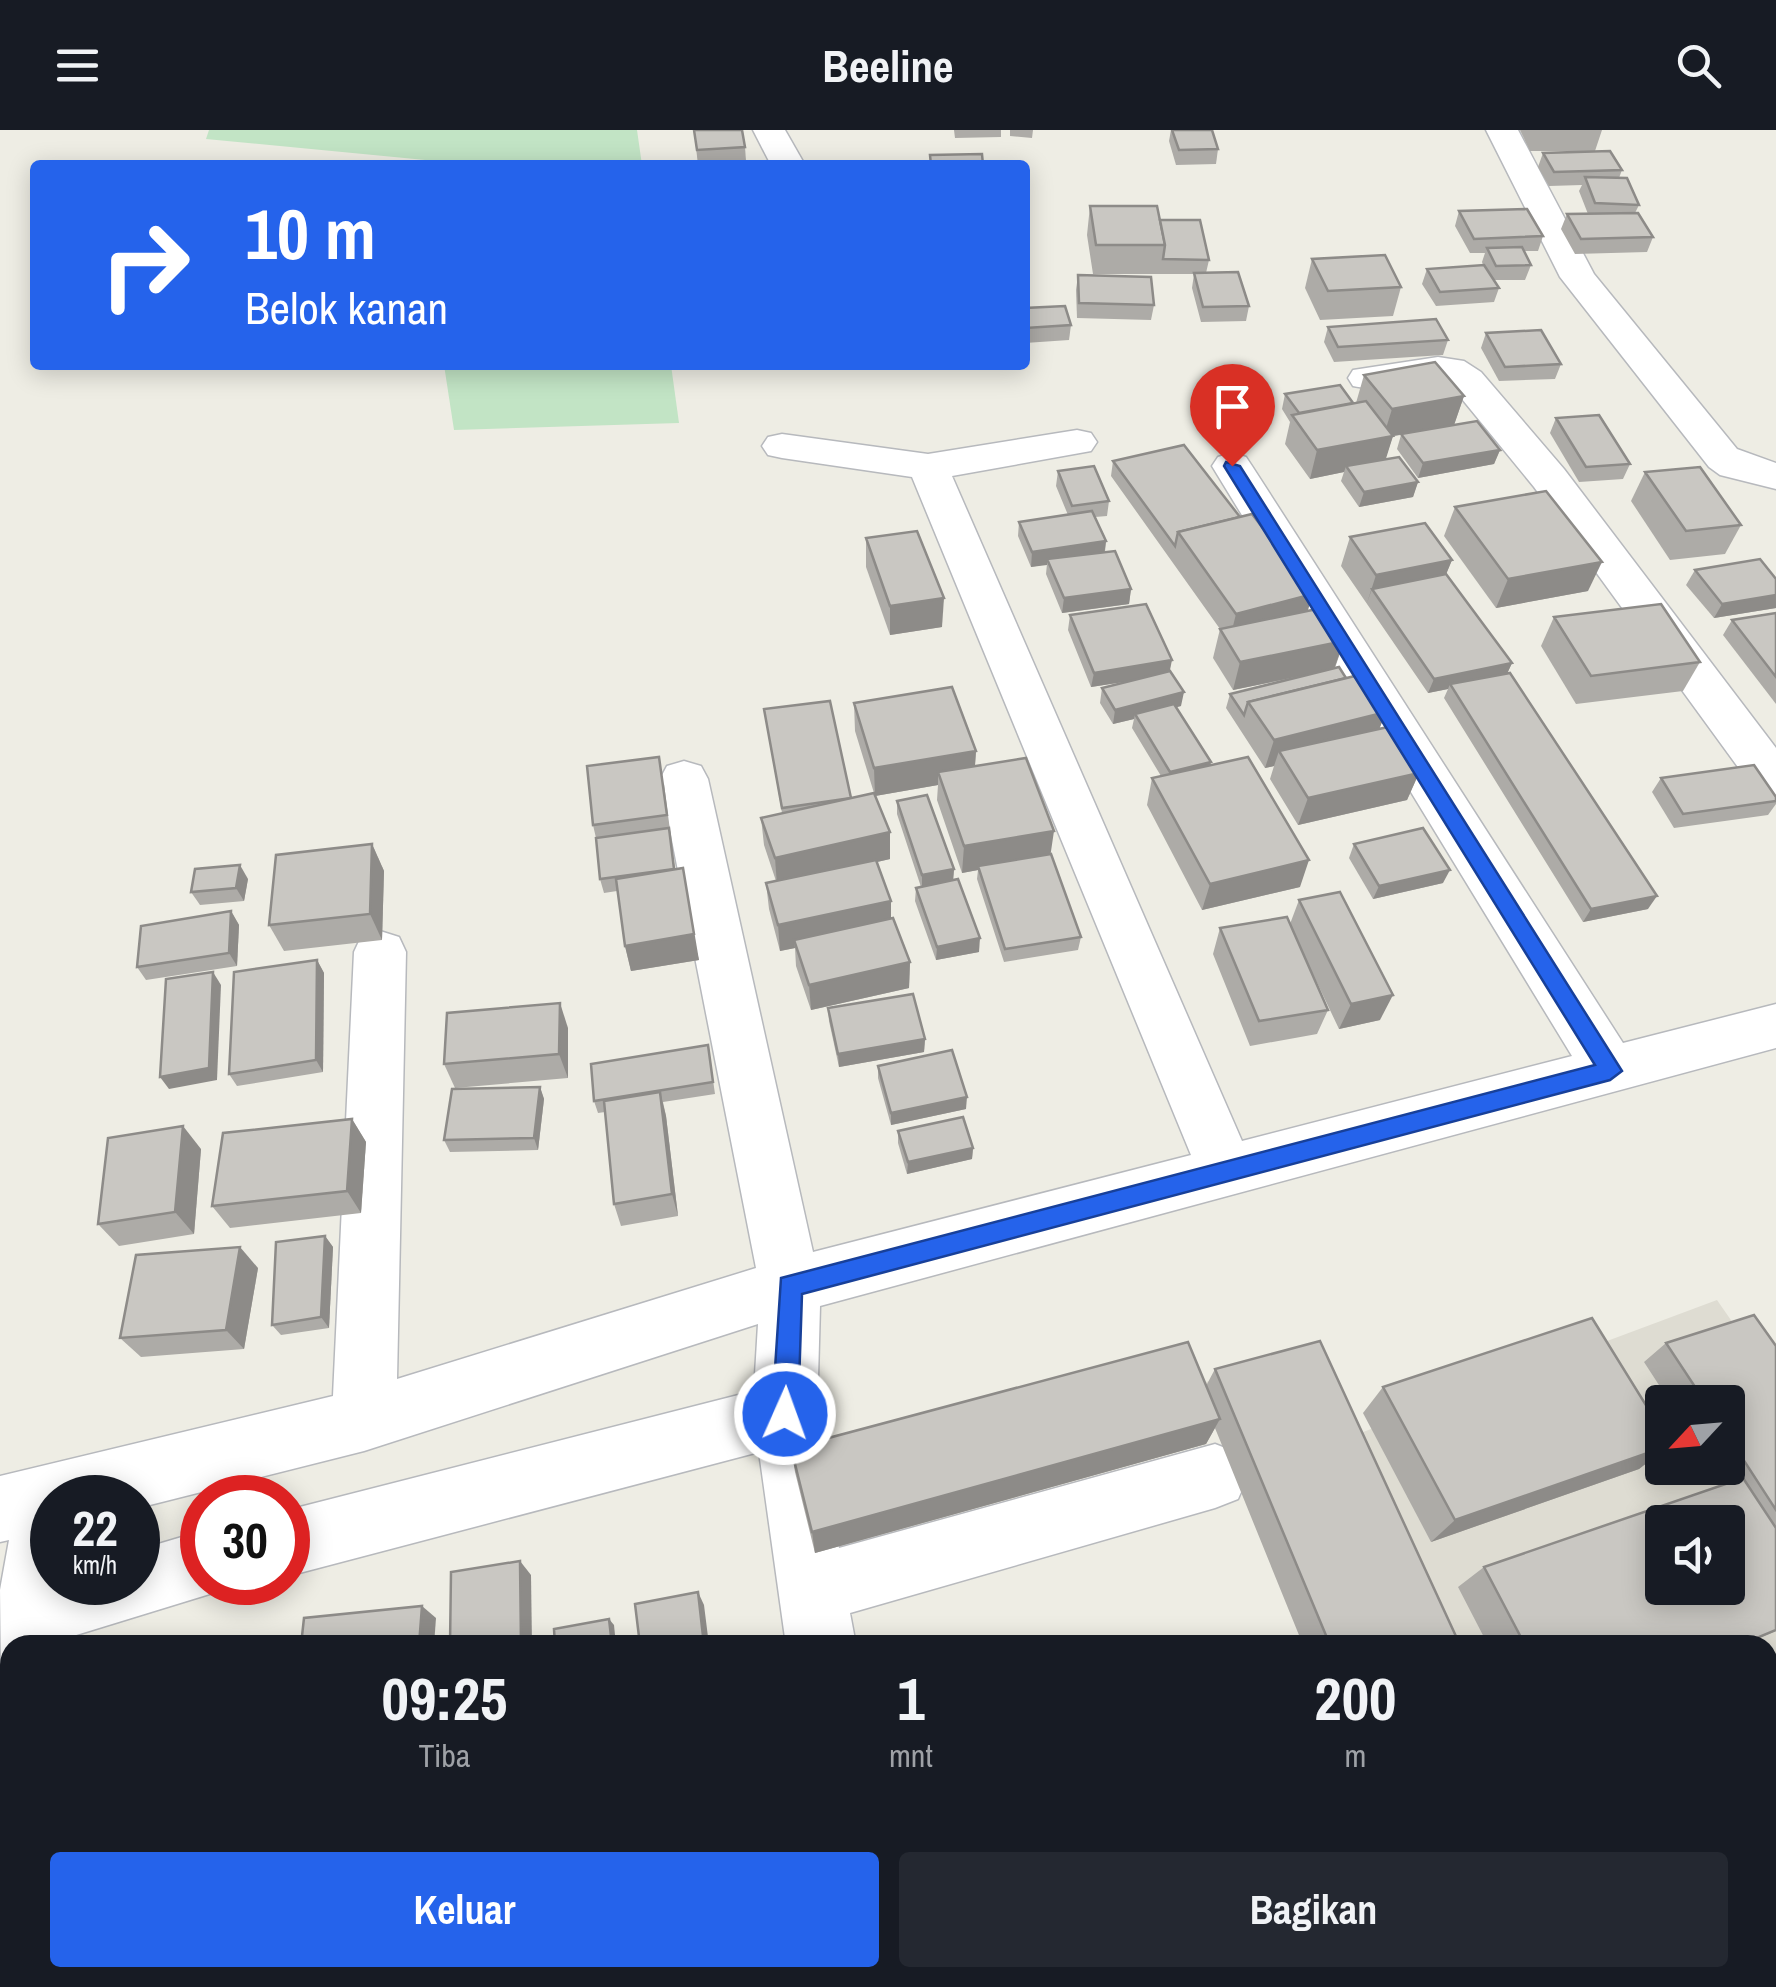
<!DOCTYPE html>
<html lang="id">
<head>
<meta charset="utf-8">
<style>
	:root { --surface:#171b24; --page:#242831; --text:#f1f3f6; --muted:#9ea1a6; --accent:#2563eb }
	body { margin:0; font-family:"Archivo Narrow",sans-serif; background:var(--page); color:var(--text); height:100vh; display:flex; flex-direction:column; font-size:38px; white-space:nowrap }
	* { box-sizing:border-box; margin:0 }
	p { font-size:32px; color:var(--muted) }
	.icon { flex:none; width:55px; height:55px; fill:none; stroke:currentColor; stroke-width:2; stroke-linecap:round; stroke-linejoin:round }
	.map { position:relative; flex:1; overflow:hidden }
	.sheet { position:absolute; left:0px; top:1505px; width:1778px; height:352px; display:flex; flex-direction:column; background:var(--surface); border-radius:30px 30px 0 0; box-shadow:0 5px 25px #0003 }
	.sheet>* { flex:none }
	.guide { position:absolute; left:30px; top:30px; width:1000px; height:210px; border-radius:10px; box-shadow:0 5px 25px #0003; background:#2563eb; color:#fff; overflow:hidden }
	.needle { width:65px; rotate:244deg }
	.tools { position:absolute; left:1645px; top:1255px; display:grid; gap:20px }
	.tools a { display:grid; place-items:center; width:100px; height:100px; border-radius:10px; background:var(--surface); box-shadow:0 5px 25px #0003; font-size:50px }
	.speed { position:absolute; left:30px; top:1345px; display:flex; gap:20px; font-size:50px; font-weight:700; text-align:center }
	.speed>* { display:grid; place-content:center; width:130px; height:130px; border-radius:50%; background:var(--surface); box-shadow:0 5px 25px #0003; line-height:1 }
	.speed small { font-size:25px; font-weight:400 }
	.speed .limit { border:15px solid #d22; background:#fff; color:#111 }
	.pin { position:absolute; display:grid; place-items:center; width:85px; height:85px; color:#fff; margin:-102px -42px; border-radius:50% 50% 50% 0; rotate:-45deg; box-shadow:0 0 10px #0007 }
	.pin .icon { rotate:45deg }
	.me { position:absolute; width:110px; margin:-55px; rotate:2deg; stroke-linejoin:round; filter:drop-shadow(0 0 8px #0008) }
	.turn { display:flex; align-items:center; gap:35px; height:210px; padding:0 50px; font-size:45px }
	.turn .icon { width:130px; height:130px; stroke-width:2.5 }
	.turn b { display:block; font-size:70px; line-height:85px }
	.eta { display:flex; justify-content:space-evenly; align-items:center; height:170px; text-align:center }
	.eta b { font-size:60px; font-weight:700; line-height:70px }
	.primary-button { display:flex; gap:20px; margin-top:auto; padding:20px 50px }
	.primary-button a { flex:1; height:115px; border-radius:10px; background:var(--accent); color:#fff; font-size:40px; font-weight:700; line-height:115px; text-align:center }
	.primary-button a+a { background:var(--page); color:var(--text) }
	header { display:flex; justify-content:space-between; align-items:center; height:130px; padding:0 50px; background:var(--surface); font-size:45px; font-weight:700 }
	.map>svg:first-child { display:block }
	.education { fill:#dedcd2; fill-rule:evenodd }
	.green { fill:#c2e4c5 }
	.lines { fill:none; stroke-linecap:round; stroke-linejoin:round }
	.minor-casing { stroke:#b7b9bd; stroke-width:3 }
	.minor { fill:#fff; fill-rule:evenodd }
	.wall { fill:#adaba7 }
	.shaded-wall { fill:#8d8b88 }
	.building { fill:#c9c7c2; stroke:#8d8b88; stroke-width:2.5; fill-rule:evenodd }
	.route { fill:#2563eb; stroke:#184099; stroke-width:2.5 }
</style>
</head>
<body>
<header><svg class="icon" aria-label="menu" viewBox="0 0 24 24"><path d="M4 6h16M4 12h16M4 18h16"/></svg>Beeline<svg class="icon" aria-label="search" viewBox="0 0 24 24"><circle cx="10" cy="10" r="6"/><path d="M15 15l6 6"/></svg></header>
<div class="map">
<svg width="1776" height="1857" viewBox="0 0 1776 1857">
	<rect width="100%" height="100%" fill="#eeede4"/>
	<path class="education" d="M1717,1170L1776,1255V1857H1474L1470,1848H1768V1515H1316L1195,1255L1302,1225L1347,1308ZM1662,1272H1728V1338H1662ZM1662,1392H1728V1458H1662Z"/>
	<g class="green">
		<polygon points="209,0 637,0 642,35 477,35 206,9"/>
		<polygon points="444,235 671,235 679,293 454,300"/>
	</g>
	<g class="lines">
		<g class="minor-casing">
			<g id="minor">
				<polygon points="753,0 785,0 805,35 771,35"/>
				<polygon points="1486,0 1518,0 1594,144 1737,319 1776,333 1776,359 1720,345 1709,337 1560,147"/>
				<path d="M1438,227L1464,231L1481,242L1564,339L1776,618V671L1759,666L1534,357L1453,258C1425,240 1385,264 1353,256L1348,248L1353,240Z"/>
				<polygon points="1077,300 1091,303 1097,312 1091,321 952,346 1242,1011 1572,926 1212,336 1218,327 1232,323 1246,327 1252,336 1623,913 1776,874 1776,918 820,1176 817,1284 839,1418 1215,1314 1238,1323 1248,1346 1238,1369 1215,1378 850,1483 856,1515 786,1515 759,1322 288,1446 288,1380 754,1261 758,1194 364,1321 138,1378 138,1368 52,1368 52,1452 138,1452 138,1420 202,1401 202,1452 228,1452 226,1459 60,1510 60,1515 10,1515 10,1543 1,1539 0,1460 9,1410 0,1412 0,1346 333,1266 354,822 361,807 380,801 399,807 406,822 397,1249 756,1138 660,649 667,636 684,631 701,636 708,649 813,1122 1191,1025 912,347 782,328 768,325 762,316 768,307 782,304 928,324"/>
				<polygon points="10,1577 10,1708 0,1712 0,1581"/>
			</g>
		</g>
		<use href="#minor" class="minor"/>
	</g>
	<g class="wall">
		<polygon points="694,0 745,17 746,31 698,35"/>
		<polygon points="954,0 1001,0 1001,7 955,8"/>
		<polygon points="1010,0 1033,0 1032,8 1010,6"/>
		<polygon points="1171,0 1212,0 1218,19 1216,34 1176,35 1169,11"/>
		<polygon points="1520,0 1602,0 1595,21 1530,21"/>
		<polygon points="1543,23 1622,40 1619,48 1639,75 1635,83 1653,107 1647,122 1575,124 1561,99 1567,84 1588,84 1579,61 1582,55 1549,56 1538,37"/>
		<polygon points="1090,76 1160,90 1209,130 1206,143 1249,176 1246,191 1201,192 1192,158 1194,144 1093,144 1087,105"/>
		<polygon points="1459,81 1543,106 1538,121 1524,121 1531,135 1525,150 1494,150 1499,158 1494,172 1436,176 1422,154 1427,139 1483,135 1482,132 1485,123 1470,123 1455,96"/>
		<polygon points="1312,129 1401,157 1393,186 1320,190 1305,158"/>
		<polygon points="1078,145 1154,175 1151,190 1077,188 1076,160"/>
		<polygon points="1025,178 1071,195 1069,210 1025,213"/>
		<polygon points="1328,197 1448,210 1443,225 1334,232 1324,212"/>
		<polygon points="1486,203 1561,234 1555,249 1499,251 1481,218"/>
		<polygon points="1364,245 1464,266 1454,295 1500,320 1494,334 1418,348 1397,319 1401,305 1393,306 1385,329 1418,352 1413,367 1359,377 1341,351 1344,342 1310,349 1285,314 1290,292 1282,279 1285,264 1356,273"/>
		<polygon points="1556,288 1630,334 1623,349 1579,352 1550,303"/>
		<polygon points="1113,331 1308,481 1344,511 1335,538 1386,582 1379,599 1419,643 1407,670 1298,695 1270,649 1274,636 1265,638 1226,578 1230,564 1302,546 1233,560 1213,528 1220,499 1111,346"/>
		<polygon points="1058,341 1109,371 1107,386 1095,387 1106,411 1105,422 1131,459 1129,474 1062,483 1046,444 1047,434 1031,437 1018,406 1019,392 1068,385 1056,356"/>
		<polygon points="1645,342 1741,395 1725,424 1670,430 1631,371"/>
		<polygon points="1455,377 1588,461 1496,478 1444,406"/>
		<polygon points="1350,407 1452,430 1446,444 1512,533 1507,544 1648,779 1583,792 1444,568 1448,559 1428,563 1341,436"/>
		<polygon points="866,408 942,497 890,505 866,437"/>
		<polygon points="1695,440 1776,449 1776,478 1714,488 1686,455"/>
		<polygon points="1776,483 1776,574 1723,505 1732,490"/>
		<polygon points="1070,485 1170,541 1181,576 1176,577 1211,632 1210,635 1300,757 1202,780 1147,675 1152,648 1161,646 1132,598 1134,589 1113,594 1100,573 1102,558 1130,551 1091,557 1068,500"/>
		<polygon points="1554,487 1700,532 1683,561 1576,574 1541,516"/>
		<polygon points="854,573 976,621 975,636 1051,724 1081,807 1078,820 1004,832 977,749 978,740 962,743 937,670 938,655 875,666 890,729 877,732 891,771 891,789 910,832 909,858 811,880 796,836 795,818 780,821 769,779 766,753 776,751 764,715 761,688 782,683 764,579 851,668 874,663 855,601"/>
		<polygon points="1661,648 1776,667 1776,674 1768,685 1674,698 1652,662"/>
		<polygon points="664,654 675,739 699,830 631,841 625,816 617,761 604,763 600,749 596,708 593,695"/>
		<polygon points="897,671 954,739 953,750 979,822 936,830 915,771 916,758 921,757 897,684"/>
		<polygon points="372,714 384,741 382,810 284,821 269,795"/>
		<polygon points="1354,714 1443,753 1373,769 1349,728"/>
		<polygon points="248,749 244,771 200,775 191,762"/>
		<polygon points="1299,770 1380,890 1339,899 1312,842 1328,880 1317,904 1250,916 1213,824 1220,798 1290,794"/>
		<polygon points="231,781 239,795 237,836 146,850 137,837"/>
		<polygon points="317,830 324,843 323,942 237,956 229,944"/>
		<polygon points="828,878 925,909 924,922 839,937 829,891"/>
		<polygon points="568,898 568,948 455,958 444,934"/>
		<polygon points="708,915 715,964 663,972 666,986 678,1086 621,1096 614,1074 605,982 598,983 594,971"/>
		<polygon points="878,936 966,979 891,995 878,948"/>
		<polygon points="540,957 544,969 538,1020 450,1022 444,1010"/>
		<polygon points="352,989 366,1012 361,1083 230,1098 212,1076"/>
		<polygon points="898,1001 973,1018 972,1029 907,1044 898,1013"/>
		<polygon points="201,1019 194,1104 119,1116 98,1094"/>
		<polygon points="325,1106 333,1117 329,1198 281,1205 272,1195"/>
		<polygon points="258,1138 244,1219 141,1227 120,1208"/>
		<polygon points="1666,1213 1776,1216 1776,1501 1742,1515 1488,1515 1458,1457 1484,1437 1723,1355 1712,1338 1728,1338 1728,1272 1670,1272 1644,1232"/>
		<polygon points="1215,1239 1460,1515 1303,1515 1215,1298 1206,1314 815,1423 795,1342 791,1318 1206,1256"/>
		<polygon points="1383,1257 1662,1301 1662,1321 1639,1339 1431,1412 1363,1283"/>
		<polygon points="1201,1848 1257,1848 1260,1857 1177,1857"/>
		<polygon points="1270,1848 1415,1848 1419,1857 1273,1857"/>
		<polygon points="1472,1848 1682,1848 1687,1857 1476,1857"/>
	</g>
	<g class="shaded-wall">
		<polygon points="1464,266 1454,295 1393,306 1384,335 1346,336 1344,342 1310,349 1317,320 1383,308 1392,279"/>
		<polygon points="1500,320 1494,334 1418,348 1423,333"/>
		<polygon points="1418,352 1413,367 1359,377 1364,362"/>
		<polygon points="1106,411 1104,426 1047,429 1047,435 1031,437 1032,422"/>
		<polygon points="1452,430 1440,459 1372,459 1367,473 1376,445"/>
		<polygon points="1602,432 1588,461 1496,478 1508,449"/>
		<polygon points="1131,459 1129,474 1062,483 1064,468"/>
		<polygon points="1313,464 1304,493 1229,512 1236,484"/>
		<polygon points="1776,465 1776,478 1714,488 1722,474"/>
		<polygon points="944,468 942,497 890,505 890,476"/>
		<polygon points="1344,511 1334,539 1233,560 1240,532"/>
		<polygon points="1172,530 1169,545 1091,557 1094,543"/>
		<polygon points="1512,533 1505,548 1450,554 1448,559 1428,563 1434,549"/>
		<polygon points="1184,562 1181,576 1137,588 1135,584 1134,589 1113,594 1115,580"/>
		<polygon points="1386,582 1375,610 1279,621 1274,636 1265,638 1274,610"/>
		<polygon points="976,621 974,648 938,642 938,655 875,666 874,638"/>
		<polygon points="1211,632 1207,646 1167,656 1170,642"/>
		<polygon points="1419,643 1407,670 1298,695 1308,668"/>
		<polygon points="1054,701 1050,728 978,736 978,740 962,743 964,716"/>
		<polygon points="890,702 890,729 777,755 775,728"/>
		<polygon points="372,714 384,741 382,810 370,784"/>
		<polygon points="1309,730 1300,757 1202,780 1210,754"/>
		<polygon points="240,735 248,749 244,771 236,758"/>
		<polygon points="954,739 953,752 922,758 922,745"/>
		<polygon points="1450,740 1443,753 1373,769 1379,756"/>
		<polygon points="688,765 699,830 631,841 625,816"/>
		<polygon points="1657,766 1648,779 1583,792 1591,779"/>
		<polygon points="891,771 891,797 794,810 795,818 780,821 778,795"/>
		<polygon points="231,781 239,795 237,836 229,823"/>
		<polygon points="980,808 979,822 936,830 937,817"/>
		<polygon points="317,830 324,843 323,942 316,930"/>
		<polygon points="910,832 909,858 811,880 809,855"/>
		<polygon points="213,842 221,855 217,950 169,959 160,947"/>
		<polygon points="1393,865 1380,890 1339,899 1351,874"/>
		<polygon points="560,873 568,898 568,948 559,924"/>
		<polygon points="925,909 924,922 839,937 838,924"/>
		<polygon points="540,957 544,969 538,1020 534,1008"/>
		<polygon points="660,962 666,986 678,1086 672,1064"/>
		<polygon points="967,967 966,979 891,995 891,983"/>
		<polygon points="352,989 366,1012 361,1083 347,1061"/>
		<polygon points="183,996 201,1019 194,1104 175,1082"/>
		<polygon points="973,1018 972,1029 907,1044 908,1032"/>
		<polygon points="325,1106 333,1117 329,1198 321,1187"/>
		<polygon points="240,1117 258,1138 244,1219 226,1200"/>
		<polygon points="1220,1289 1206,1314 815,1423 812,1402"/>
		<polygon points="1662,1318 1662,1321 1639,1339 1431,1412 1455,1390"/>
		<polygon points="520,1431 531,1445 532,1515 521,1515"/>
		<polygon points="698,1462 704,1475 709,1515 704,1515"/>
		<polygon points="422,1476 436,1488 434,1515 419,1515"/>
		<polygon points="609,1489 614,1495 616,1515 612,1515"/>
		<polygon points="202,1848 226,1848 224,1857 200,1857"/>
	</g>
	<g class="building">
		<polygon points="694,0 742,0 745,17 697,20"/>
		<polygon points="1172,0 1212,0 1218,19 1179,20"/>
		<polygon points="1610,21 1622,40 1554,42 1543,23"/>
		<polygon points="982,24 983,35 931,35 930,25"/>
		<polygon points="757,32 757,35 723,35 723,33"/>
		<polygon points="1585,47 1627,48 1639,75 1595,73"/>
		<polygon points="1090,76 1157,76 1165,115 1096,115"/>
		<polygon points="1527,79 1543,106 1474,109 1459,81"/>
		<polygon points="1638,83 1653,107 1581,109 1567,84"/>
		<polygon points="1160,90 1200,90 1209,130 1163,129 1165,115"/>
		<polygon points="1522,117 1531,135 1496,136 1487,118"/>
		<polygon points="1385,125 1401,157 1328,161 1312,129"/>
		<polygon points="1484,135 1499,158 1440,162 1427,139"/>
		<polygon points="1238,142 1249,176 1203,177 1194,143"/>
		<polygon points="1078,145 1151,147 1154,175 1079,173"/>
		<polygon points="1065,176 1071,195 1026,198 1025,178"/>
		<polygon points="1436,189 1448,210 1338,217 1328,197"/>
		<polygon points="1541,200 1561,234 1505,237 1486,203"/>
		<polygon points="1435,232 1464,266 1392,279 1364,245"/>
		<polygon points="1340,255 1353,273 1299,283 1285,264"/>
		<polygon points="1366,271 1393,306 1317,320 1292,285"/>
		<polygon points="1599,285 1630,334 1586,337 1556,288"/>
		<polygon points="1477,291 1500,320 1423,333 1401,304"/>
		<polygon points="1184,315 1240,387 1178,402 1175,416 1113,331"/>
		<polygon points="1399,327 1418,352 1364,362 1346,336"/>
		<polygon points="1094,336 1109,371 1072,376 1058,341"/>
		<polygon points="1700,337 1741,395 1686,401 1645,342"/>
		<polygon points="1546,361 1602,432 1508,449 1455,377"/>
		<polygon points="1092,381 1106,411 1032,422 1019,392"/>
		<polygon points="1252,384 1313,464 1236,484 1178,402"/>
		<polygon points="1425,393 1452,430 1376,445 1350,407"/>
		<polygon points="917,401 944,468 890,476 866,408"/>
		<polygon points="1115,421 1131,459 1064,468 1047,429"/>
		<polygon points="1760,429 1776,449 1776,465 1722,474 1695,440"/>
		<polygon points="1446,444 1512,533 1434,549 1372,459"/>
		<polygon points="1146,474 1172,530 1094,543 1070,485"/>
		<polygon points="1661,474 1700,532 1591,546 1554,487"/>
		<polygon points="1322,478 1344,511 1240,532 1220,499"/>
		<polygon points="1776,483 1776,547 1732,490"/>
		<polygon points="1339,537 1346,548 1248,572 1244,585 1230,564"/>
		<polygon points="1170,541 1184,562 1115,580 1102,558"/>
		<polygon points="1510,543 1657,766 1591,779 1450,554"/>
		<polygon points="1359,545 1386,582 1274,610 1248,572"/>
		<polygon points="952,557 976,621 874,638 854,573"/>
		<polygon points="830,571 851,668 782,678 764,579"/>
		<polygon points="1174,574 1211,632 1170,642 1135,584"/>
		<polygon points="1388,597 1419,643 1308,668 1279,621"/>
		<polygon points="659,627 667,685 593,695 587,636"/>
		<polygon points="1248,627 1309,730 1210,754 1152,648"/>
		<polygon points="1026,628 1054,701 964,716 938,642"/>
		<polygon points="1754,635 1776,667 1776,671 1683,684 1661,648"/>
		<polygon points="874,663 890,702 775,728 761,688"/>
		<polygon points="927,665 954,739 922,745 897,671"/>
		<polygon points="669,698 674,739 600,749 596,708"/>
		<polygon points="1423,698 1450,740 1379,756 1354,714"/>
		<polygon points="372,714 370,784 269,795 276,725"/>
		<polygon points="1051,724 1081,807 1005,819 978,736"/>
		<polygon points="876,730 891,771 778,795 766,753"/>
		<polygon points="240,735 236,758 191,762 195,739"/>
		<polygon points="683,738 694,804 625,816 616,749"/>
		<polygon points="958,749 980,808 937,817 916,758"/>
		<polygon points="1340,762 1393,865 1351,874 1299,770"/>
		<polygon points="231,781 229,823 137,837 141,796"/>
		<polygon points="1287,787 1328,880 1259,891 1220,798"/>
		<polygon points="893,788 910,832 809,855 794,810"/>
		<polygon points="317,830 316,930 229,944 234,842"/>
		<polygon points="213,842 209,938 160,947 166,849"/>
		<polygon points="913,864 925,909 838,924 828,878"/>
		<polygon points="560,873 559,924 444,934 447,883"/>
		<polygon points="708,915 713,952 594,971 591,934"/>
		<polygon points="952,920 967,967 891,983 878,936"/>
		<polygon points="540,957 534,1008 444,1010 452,959"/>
		<polygon points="660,962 672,1064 614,1074 604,971"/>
		<polygon points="963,987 973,1018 908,1032 898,1001"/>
		<polygon points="352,989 347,1061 212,1076 223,1003"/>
		<polygon points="183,996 175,1082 98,1094 108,1008"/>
		<polygon points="325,1106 321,1187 272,1195 276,1112"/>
		<polygon points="240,1117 226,1200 120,1208 136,1125"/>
		<polygon points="1754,1185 1776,1216 1776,1380 1728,1306 1728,1272 1705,1272 1666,1213"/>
		<polygon points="1592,1188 1662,1301 1662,1318 1455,1390 1383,1257"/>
		<polygon points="1320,1211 1460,1515 1330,1515 1215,1239"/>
		<polygon points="1188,1212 1220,1289 812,1402 791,1318"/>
		<path d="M1743,1348L1776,1398V1500L1740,1515H1525L1484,1437ZM1662,1392H1728V1458H1662Z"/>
		<polygon points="520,1431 521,1515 450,1515 451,1442"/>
		<polygon points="698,1462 704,1515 640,1515 635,1474"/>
		<polygon points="422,1476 419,1515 301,1515 304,1488"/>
		<polygon points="609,1489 612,1515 555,1515 554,1499"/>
		<polygon points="48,1848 202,1848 200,1857 46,1857"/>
		<polygon points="571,1848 650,1848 612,1857 571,1857"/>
		<polygon points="657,1848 687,1848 688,1857 619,1857"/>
		<polygon points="1208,1848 1257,1848 1260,1857 1184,1857"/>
		<polygon points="1291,1848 1415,1848 1419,1857 1294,1857"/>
		<polygon points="1503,1848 1682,1848 1687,1857 1508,1857"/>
	</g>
	<polygon class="route" points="1226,332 1240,336 1622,941 1610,950 802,1164 798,1284 794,1293 785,1297 776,1293 772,1284 781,1148 1595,935 1224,336"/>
</svg>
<div class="tools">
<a><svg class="needle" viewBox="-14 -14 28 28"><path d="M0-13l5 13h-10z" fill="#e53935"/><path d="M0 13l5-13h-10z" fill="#9ea1a6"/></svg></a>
<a><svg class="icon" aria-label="sound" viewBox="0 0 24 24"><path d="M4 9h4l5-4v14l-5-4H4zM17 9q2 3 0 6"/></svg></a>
</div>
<div class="speed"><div>22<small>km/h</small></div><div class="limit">30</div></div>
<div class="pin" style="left:1232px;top:336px;background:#d93025"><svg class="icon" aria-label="arrive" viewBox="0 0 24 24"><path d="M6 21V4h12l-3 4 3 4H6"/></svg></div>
<svg class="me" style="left:785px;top:1284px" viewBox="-20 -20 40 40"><circle r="17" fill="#2563eb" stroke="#fff" stroke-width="3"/><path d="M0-11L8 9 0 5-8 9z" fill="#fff"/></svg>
<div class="guide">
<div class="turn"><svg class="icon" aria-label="right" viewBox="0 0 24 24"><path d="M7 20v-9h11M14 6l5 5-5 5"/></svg><div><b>10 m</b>Belok kanan</div></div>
</div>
<section class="sheet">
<div class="eta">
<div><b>09:25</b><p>Tiba</p></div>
<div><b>1</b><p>mnt</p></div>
<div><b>200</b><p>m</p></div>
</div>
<div class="primary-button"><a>Keluar</a><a>Bagikan</a></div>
</section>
</div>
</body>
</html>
